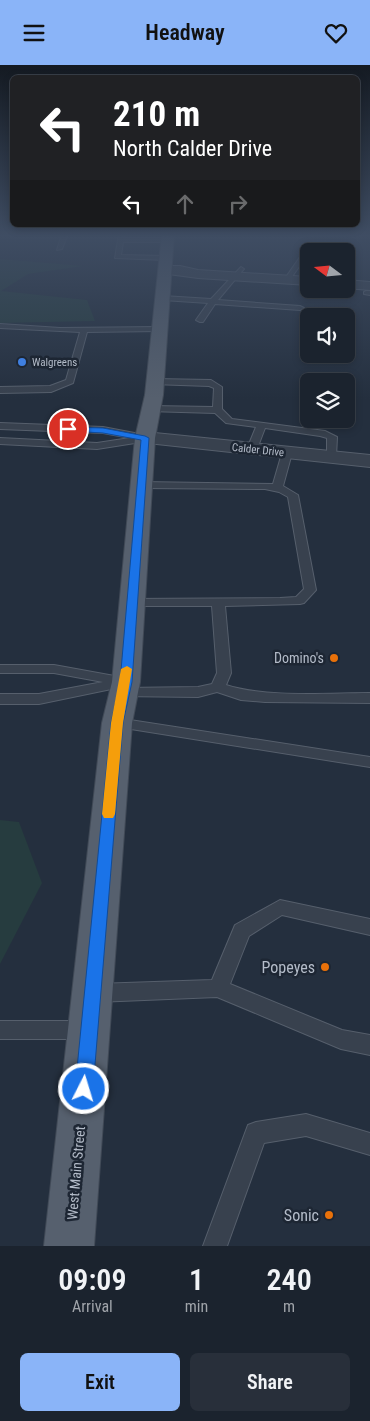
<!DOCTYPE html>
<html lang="en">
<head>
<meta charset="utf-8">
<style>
	:root { --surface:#1b232e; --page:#282f3a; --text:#f1f3f6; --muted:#a0a4aa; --line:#39404a; --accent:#8ab4f8 }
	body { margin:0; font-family:"Roboto Condensed",sans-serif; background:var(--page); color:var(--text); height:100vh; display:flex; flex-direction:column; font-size:19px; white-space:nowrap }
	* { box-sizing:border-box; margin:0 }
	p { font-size:16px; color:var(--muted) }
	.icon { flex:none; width:28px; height:28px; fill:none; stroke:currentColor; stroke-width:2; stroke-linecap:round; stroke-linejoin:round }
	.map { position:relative; height:1181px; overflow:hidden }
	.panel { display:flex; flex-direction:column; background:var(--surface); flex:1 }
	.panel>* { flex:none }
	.guide { position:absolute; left:10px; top:10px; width:350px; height:152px; border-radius:8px; box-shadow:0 2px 8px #0003,0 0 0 1px var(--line); background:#202124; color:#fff; overflow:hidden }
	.needle { width:32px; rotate:286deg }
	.tools { position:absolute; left:300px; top:178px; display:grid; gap:10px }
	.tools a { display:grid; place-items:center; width:55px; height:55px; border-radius:8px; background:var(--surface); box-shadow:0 2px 8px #0003,0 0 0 1px var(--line); font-size:25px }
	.pin { position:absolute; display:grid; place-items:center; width:42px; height:42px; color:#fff; margin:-21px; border:2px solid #fff; border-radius:50%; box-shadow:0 1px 5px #0007 }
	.me { position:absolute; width:55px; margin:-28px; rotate:5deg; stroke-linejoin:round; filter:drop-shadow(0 0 4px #0008) }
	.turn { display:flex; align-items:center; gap:18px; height:105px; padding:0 20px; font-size:22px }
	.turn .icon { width:65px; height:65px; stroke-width:2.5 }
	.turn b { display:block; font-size:35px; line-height:42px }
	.lanes { display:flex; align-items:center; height:48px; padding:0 20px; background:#0003; justify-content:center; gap:25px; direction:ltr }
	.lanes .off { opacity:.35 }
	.eta { display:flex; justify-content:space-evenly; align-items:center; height:85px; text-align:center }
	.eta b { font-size:30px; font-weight:600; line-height:35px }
	.button { display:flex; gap:10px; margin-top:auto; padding:10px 20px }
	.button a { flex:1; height:58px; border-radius:8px; background:var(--accent); color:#111; font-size:20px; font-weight:600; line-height:58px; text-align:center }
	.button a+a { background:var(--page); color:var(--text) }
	header { display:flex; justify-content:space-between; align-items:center; height:65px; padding:0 20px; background:var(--accent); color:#111; font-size:22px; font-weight:600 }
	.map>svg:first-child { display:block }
	.green { fill:#263c3f }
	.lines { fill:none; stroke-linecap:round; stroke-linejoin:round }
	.service-casing { stroke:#565f6c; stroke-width:2 }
	.minor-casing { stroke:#565f6c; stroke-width:2 }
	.tertiary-casing { stroke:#565f6c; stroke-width:2 }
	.primary-casing { stroke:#414a57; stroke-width:2 }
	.service { fill:#38414e; fill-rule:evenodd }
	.minor { fill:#38414e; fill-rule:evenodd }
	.tertiary { fill:#38414e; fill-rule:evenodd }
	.primary { fill:#56606e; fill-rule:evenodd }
	.route { fill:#1a73e8; stroke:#114b97 }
	.slow { fill:#f59e0b }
	.shop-dot { fill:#3f7fe0; stroke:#1d2633; stroke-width:2 }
	.food-dot { fill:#e8710a; stroke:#1d2633; stroke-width:2 }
	.labels { text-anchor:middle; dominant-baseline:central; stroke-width:5; stroke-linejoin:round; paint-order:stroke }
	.far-poi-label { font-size:11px; fill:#b4bcc9; stroke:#1d2633; text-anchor:start }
	.far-street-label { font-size:11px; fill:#b4bcc9; stroke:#1d2633 }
	.poi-label { font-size:14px; fill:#b4bcc9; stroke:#1d2633; text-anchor:end }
	.street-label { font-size:14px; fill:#b4bcc9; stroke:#1d2633 }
	.near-poi-label { font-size:16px; fill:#b4bcc9; stroke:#1d2633; text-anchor:end }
</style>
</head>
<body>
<header><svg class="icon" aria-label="menu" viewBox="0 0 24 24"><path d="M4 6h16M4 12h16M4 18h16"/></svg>Headway<svg class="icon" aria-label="heart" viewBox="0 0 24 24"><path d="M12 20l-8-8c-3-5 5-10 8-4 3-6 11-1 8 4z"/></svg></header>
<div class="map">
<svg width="370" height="1181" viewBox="0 0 370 1181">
	<rect width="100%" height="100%" fill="#242f3e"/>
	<g class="green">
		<polygon points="0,194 83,201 28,209 1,226 87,235 95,256 0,258"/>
		<polygon points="0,755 19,757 42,818 0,899"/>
	</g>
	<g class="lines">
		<g class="service-casing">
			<g id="service">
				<polygon points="62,169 68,169 62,184 57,185"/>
				<polygon points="119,169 125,169 124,173 167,173 170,175 167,177 123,177 121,190 166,191 169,193 166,195 115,193"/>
				<polygon points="307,182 312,183 289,216 285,216 284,215"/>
				<polygon points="241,202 244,204 243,205 218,235 300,241 304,243 300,245 215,239 203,257 200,257 196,255 208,238 163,235 159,233 163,231 211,234"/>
				<polygon points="366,226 370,226 370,230 364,229 364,227"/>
				<polygon points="0,259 60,263 160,262 164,264 160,266 87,267 73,318 51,327 0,328 0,322 50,321 66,315 80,267 0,263"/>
				<polygon points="155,314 211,315 222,322 222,344 232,354 325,366 337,372 336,392 331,395 327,394 327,373 320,371 265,363 257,384 252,387 247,384 256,362 226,358 215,348 148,346 148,342 151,341 213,342 214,323 209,321 152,319 152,315"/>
				<polygon points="0,358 103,362 145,370 150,373 145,376 140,375 135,378 97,384 0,379 0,373 97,378 130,373 103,368 0,364"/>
				<path d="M287,385L292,388L283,421L298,430L316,525L304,538L300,539L225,541L231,608L226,620C266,633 327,628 370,628V638L265,637L241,635L217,627L198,632L118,631L116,628L118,625L123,623L198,622L212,619L217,608L212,541H132L126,537L127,534L280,533L296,532L304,524L288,432L279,427L265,424L142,423L137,420L142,417L273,419L282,388Z"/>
				<polygon points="0,600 54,600 131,614 133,617 131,620 126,621 39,639 0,639 0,629 39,629 103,617 54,608 0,608"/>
				<polygon points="117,653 370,692 370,702 112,661 109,658 112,655"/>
				<polygon points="280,835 370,854 370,870 282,850 249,871 230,919 342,965 370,970 370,990 341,984 217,932 96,937 89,934 86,928 89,922 96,919 212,915 235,860"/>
				<polygon points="0,956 86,956 93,958 96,965 93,972 86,974 0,974"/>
				<polygon points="306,1049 370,1068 370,1090 306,1071 264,1078 227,1181 203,1181 248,1060 256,1057"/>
			</g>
		</g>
		<g class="minor-casing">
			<g id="minor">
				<polygon points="166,201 180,201 198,205 309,212 309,220 198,213 161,208 159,205"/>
				<polygon points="346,215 370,217 370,225 346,223"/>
			</g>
		</g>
		<g class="tertiary-casing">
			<polygon id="tertiary" points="145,367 370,390 370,402 138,377 135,373 138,369"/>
		</g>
		<g class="primary-casing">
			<polygon id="primary" points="162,169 174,169 163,330 155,373 140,617 132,658 94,1181 44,1181 102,658 112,617 135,373 145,330"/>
		</g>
		<use href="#service" class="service"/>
		<use href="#minor" class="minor"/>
		<use href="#tertiary" class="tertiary"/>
		<use href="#primary" class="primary"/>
	</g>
	<linearGradient id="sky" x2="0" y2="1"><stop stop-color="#141a22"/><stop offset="0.51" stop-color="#3f4d63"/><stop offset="1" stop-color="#3f4d63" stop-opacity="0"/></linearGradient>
	<rect width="370" height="334" fill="url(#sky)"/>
	<polygon class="route" points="66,362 103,363 145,371 149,373 132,617 123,658 93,1024 90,1030 84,1032 77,1030 75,1024 111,658 120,617 141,375 103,368 68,366 66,366"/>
	<polygon class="slow" points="127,601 132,604 123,658 115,749 113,753 104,753 102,749 111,658 121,604"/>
	<circle class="shop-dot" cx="22" cy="297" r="5"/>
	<g class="food-dot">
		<circle cx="334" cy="593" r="5"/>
		<circle cx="325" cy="902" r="5"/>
		<circle cx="329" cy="1150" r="5"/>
	</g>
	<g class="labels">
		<g class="far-poi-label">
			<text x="32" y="297">Walgreens</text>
		</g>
		<g class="far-street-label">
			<text transform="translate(258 385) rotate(6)">Calder Drive</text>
		</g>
		<g class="poi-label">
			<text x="324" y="593">Domino's</text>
		</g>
		<g class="street-label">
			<text transform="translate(76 1108) rotate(-85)">West Main Street</text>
		</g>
		<g class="near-poi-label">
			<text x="315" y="902">Popeyes</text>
			<text x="319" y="1150">Sonic</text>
		</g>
	</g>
</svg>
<div class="tools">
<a><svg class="needle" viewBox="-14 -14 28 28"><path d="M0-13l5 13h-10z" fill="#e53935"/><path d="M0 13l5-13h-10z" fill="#a0a4aa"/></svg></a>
<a><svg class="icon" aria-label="sound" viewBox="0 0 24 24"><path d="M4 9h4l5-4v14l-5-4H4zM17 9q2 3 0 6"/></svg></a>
<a><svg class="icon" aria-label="layers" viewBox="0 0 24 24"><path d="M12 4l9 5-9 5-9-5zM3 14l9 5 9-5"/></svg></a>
</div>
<div class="pin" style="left:68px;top:364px;background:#d93025"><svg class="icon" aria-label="arrive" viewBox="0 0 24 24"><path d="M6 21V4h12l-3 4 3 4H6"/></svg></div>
<svg class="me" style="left:84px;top:1024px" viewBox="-20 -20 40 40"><circle r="17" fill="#1a73e8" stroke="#fff" stroke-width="3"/><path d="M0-11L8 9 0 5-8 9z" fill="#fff"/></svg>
<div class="guide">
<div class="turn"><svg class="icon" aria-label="left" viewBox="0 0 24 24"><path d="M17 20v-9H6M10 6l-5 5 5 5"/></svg><div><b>210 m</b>North Calder Drive</div></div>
<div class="lanes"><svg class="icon" aria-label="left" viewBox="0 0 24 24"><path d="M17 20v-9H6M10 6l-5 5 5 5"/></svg><svg class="icon off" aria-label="ahead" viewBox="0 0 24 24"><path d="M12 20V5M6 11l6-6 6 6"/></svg><svg class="icon off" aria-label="right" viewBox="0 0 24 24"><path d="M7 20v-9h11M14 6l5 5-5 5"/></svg></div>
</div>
</div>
<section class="panel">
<div class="eta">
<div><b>09:09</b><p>Arrival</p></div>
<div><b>1</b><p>min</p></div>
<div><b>240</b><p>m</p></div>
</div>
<div class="button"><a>Exit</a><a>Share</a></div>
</section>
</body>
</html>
